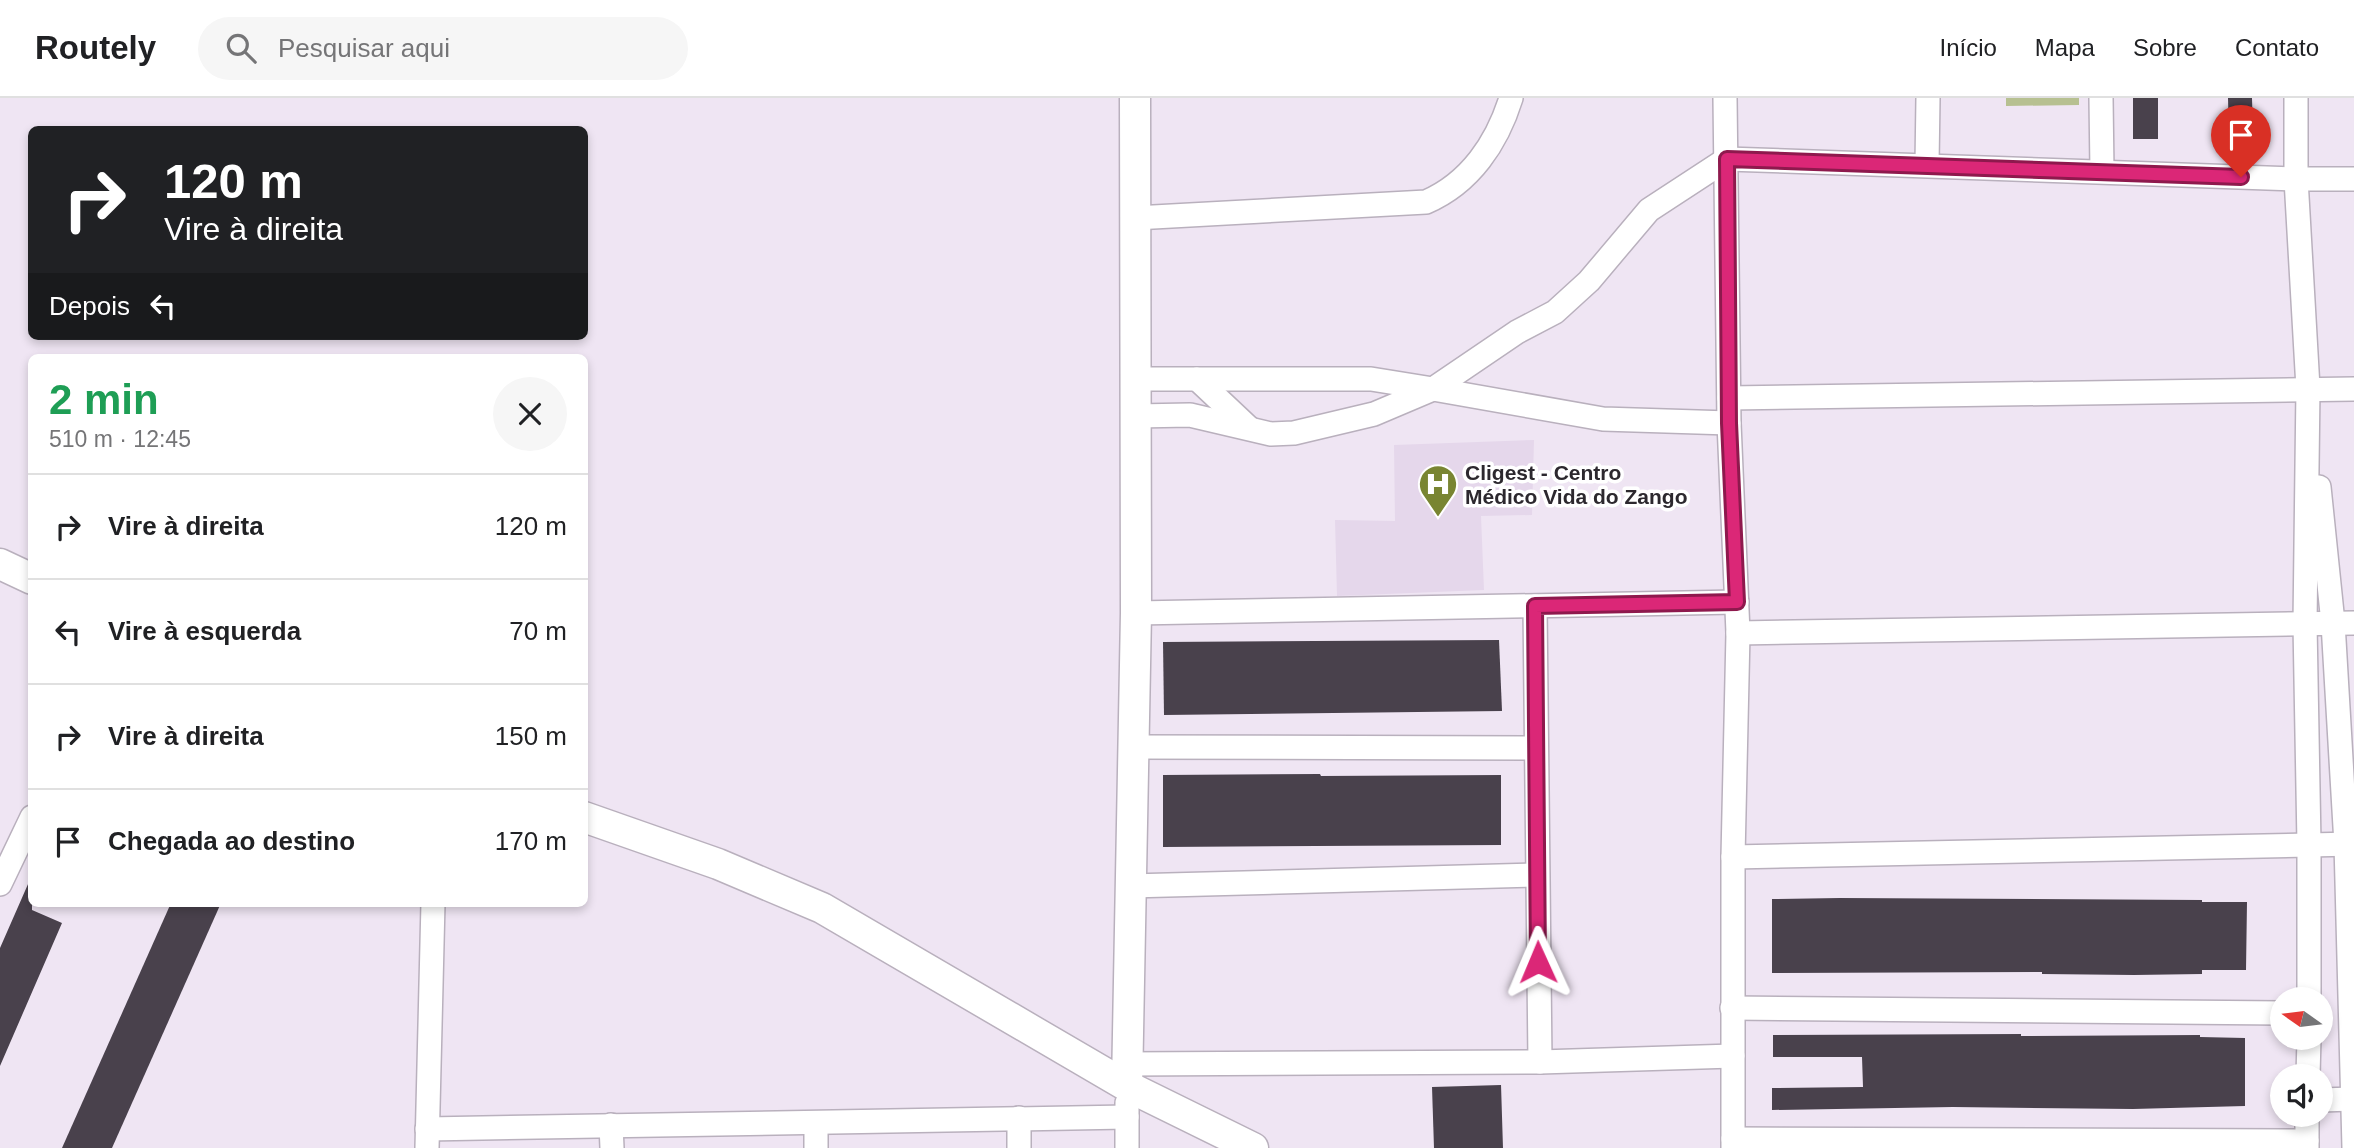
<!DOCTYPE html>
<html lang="pt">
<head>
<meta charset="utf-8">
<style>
	:root { --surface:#fff; --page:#f6f6f6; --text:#202124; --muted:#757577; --line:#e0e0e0 }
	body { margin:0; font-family:Arial,sans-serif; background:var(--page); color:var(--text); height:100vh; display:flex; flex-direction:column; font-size:26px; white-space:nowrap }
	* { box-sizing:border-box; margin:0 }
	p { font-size:23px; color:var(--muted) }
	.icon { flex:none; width:38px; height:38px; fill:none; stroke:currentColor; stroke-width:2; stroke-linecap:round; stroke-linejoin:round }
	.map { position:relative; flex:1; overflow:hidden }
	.details { position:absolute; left:28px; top:256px; width:560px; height:553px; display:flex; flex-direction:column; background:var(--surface); border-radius:10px; box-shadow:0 4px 10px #0003 }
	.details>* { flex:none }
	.banner { position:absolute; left:28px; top:28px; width:560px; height:214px; border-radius:10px; box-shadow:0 4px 10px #0003; background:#202124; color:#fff; overflow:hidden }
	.needle { width:46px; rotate:284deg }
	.fabs { position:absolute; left:2270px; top:889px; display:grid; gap:14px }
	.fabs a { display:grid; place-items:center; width:63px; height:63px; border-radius:50%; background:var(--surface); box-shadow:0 4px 10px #0003; font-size:35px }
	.pin { position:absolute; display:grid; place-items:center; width:60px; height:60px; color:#fff; margin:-72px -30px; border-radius:50% 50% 50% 0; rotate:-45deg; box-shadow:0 0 7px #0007 }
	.pin .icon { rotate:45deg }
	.me { position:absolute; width:77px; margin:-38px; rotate:359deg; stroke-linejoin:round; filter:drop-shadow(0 0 5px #0008) }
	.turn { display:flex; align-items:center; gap:24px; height:147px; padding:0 21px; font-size:32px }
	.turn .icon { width:91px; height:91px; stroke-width:2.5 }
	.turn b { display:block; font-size:49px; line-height:60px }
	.then { display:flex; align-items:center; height:66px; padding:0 21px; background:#0003; gap:14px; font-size:26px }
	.round { display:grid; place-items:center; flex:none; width:74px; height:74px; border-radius:37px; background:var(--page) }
	.overview { display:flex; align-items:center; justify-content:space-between; height:119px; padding:0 21px }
	h1 { font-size:42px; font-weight:600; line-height:52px; color:#1e9e55 }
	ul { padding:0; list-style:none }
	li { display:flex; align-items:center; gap:21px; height:105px; padding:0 21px; border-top:2px solid var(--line) }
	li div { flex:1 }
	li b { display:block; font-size:26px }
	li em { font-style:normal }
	header { display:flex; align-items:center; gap:42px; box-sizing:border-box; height:98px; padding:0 35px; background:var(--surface); border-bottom:2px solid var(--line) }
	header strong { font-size:33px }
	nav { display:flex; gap:38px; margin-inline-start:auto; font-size:24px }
	.search { width:490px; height:63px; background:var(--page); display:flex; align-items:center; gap:18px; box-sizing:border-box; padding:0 24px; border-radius:38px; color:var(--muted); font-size:26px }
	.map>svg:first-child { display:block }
	.built { fill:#e5d7eb }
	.green { fill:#b7c091 }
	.building { fill:#49414c }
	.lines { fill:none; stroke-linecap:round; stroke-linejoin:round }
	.minor-casing { stroke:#b9b0bd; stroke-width:26 }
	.tertiary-casing { stroke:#b9b0bd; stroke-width:33 }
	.minor { stroke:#fff; stroke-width:23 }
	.tertiary { stroke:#fff; stroke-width:30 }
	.route-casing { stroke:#8e194d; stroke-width:18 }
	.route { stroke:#db2777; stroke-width:12 }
	.labels { text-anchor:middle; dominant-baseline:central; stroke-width:7; stroke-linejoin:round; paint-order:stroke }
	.poi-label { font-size:21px; font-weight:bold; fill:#2c282e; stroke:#fff; text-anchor:start }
</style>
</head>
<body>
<header>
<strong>Routely</strong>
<div class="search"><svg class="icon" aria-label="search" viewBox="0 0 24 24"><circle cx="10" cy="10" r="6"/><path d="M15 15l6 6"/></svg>Pesquisar aqui</div>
<nav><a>Início</a><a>Mapa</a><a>Sobre</a><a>Contato</a></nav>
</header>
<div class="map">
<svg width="2354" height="1050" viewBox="0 0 2354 1050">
	<rect width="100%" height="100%" fill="#efe5f3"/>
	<polygon class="built" points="1534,342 1532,417 1481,418 1484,492 1337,498 1335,422 1395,423 1394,347"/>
	<polygon class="green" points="2006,0 2079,0 2079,7 2006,8"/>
	<g class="building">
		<rect x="2133" y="0" width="25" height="41"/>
		<polygon points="2228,0 2252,0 2253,38 2229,39"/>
		<polygon points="1499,542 1502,613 1164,617 1163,544"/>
		<polygon points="1320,676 1321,678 1501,677 1501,747 1163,749 1163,677"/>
		<polygon points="32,777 32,812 62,825 0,968 0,850"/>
		<polygon points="1840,800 2202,802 2202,804 2247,804 2246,872 2202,872 2202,876 2134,877 2042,876 2042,874 1772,875 1772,801"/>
		<polygon points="171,805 221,805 112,1050 62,1050"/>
		<polygon points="2021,936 2021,938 2200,937 2200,939 2245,940 2245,1008 2133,1011 1953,1009 1772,1012 1772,990 1863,989 1862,959 1773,959 1773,937"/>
		<polygon points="1501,987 1503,1050 1434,1050 1432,989"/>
	</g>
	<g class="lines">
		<g class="minor-casing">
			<g id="minor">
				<polyline points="1725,0 1729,325 1738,535 1733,759 1733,1050"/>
				<polyline points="2101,0 2102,73"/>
				<polyline points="2296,0 2296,81 2308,290 2305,526 2309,746 2309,901"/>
				<polyline points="1927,66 1928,0"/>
				<path d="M1135,120L1426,104C1470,85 1497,45 1511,0"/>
				<polyline points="1136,281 1371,281 1433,291 1517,234 1555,214 1589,183 1649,112 1727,61 2296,81 2354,81"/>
				<polyline points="1197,281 1248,329"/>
				<polyline points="1729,300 2354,291"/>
				<polyline points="1136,318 1190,317 1271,336 1294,335 1374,316 1433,291 1603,321 1729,325"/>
				<polyline points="2319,389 2333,525 2346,746 2354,1050"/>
				<polyline points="1535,508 1540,964"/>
				<polyline points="1136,515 1737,504"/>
				<polyline points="1738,535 2354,525"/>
				<polyline points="1133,649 1536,650"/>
				<polyline points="1733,759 2354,746"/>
				<polyline points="0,786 32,719"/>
				<polyline points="1130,788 1537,777"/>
				<polyline points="1732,910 2282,915"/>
				<polyline points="1126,966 1540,964 1733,958"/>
				<polyline points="2308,978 2309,940"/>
				<polyline points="2320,1002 2354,1001"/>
				<polyline points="1127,1005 1127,1050"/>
				<polyline points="2307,1017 2307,1050"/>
				<polyline points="1019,1020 1019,1050"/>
				<polyline points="816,1025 816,1050"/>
				<polyline points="611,1027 612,1050"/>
				<polyline points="427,1031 1127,1019"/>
				<polyline points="1733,1041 2307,1043"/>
				<polyline points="427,1050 433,805"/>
			</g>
		</g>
		<g class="tertiary-casing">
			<g id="tertiary">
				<polyline points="0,466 32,481"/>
				<polyline points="584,719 718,766 822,810 1127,988 1253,1050"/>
				<polyline points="1127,988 1136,515 1135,0"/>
			</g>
		</g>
		<use href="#minor" class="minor"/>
		<use href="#tertiary" class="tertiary"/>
	</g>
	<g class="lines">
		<g class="route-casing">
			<polyline id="route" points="1538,864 1535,508 1737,504 1729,325 1727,61 2241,79"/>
		</g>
		<use href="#route" class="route"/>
	</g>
	<defs>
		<g id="hospital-pin" transform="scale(2.0125)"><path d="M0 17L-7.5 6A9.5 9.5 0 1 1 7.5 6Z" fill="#798532" stroke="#fff"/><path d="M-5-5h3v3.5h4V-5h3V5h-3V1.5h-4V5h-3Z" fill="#fff"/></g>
	</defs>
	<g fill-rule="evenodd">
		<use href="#hospital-pin" x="1438" y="386"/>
	</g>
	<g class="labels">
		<g class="poi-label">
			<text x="1465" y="374">Cligest - Centro<tspan x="1465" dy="24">Médico Vida do Zango</tspan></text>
		</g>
	</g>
</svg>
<div class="fabs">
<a><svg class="needle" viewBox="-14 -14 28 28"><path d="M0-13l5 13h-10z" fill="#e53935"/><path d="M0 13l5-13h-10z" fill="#757577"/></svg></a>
<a><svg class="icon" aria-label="sound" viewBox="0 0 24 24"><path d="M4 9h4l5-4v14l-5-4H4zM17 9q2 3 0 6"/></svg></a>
</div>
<div class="pin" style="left:2241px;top:79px;background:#d93025"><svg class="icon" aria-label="arrive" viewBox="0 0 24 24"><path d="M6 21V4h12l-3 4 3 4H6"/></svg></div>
<svg class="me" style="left:1538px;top:864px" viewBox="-20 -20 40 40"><path d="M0-17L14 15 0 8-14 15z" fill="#db2777" stroke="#fff" stroke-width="4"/></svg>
<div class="banner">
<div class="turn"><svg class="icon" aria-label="right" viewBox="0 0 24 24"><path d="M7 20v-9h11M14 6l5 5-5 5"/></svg><div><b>120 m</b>Vire à direita</div></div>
<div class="then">Depois<svg class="icon" aria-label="left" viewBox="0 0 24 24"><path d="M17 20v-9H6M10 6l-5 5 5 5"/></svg></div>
</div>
<section class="details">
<div class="overview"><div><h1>2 min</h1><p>510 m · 12:45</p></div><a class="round"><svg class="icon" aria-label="close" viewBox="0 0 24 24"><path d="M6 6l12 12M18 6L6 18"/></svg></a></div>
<ul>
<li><svg class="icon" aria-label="right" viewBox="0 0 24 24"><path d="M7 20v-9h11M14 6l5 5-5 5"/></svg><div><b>Vire à direita</b></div><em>120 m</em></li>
<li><svg class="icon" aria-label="left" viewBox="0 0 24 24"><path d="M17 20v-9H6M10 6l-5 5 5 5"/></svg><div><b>Vire à esquerda</b></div><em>70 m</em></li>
<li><svg class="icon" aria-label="right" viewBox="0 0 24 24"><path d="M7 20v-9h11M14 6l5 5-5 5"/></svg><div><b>Vire à direita</b></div><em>150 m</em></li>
<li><svg class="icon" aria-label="arrive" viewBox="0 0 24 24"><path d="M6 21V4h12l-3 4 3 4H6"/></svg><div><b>Chegada ao destino</b></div><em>170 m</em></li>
</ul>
</section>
</div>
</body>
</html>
